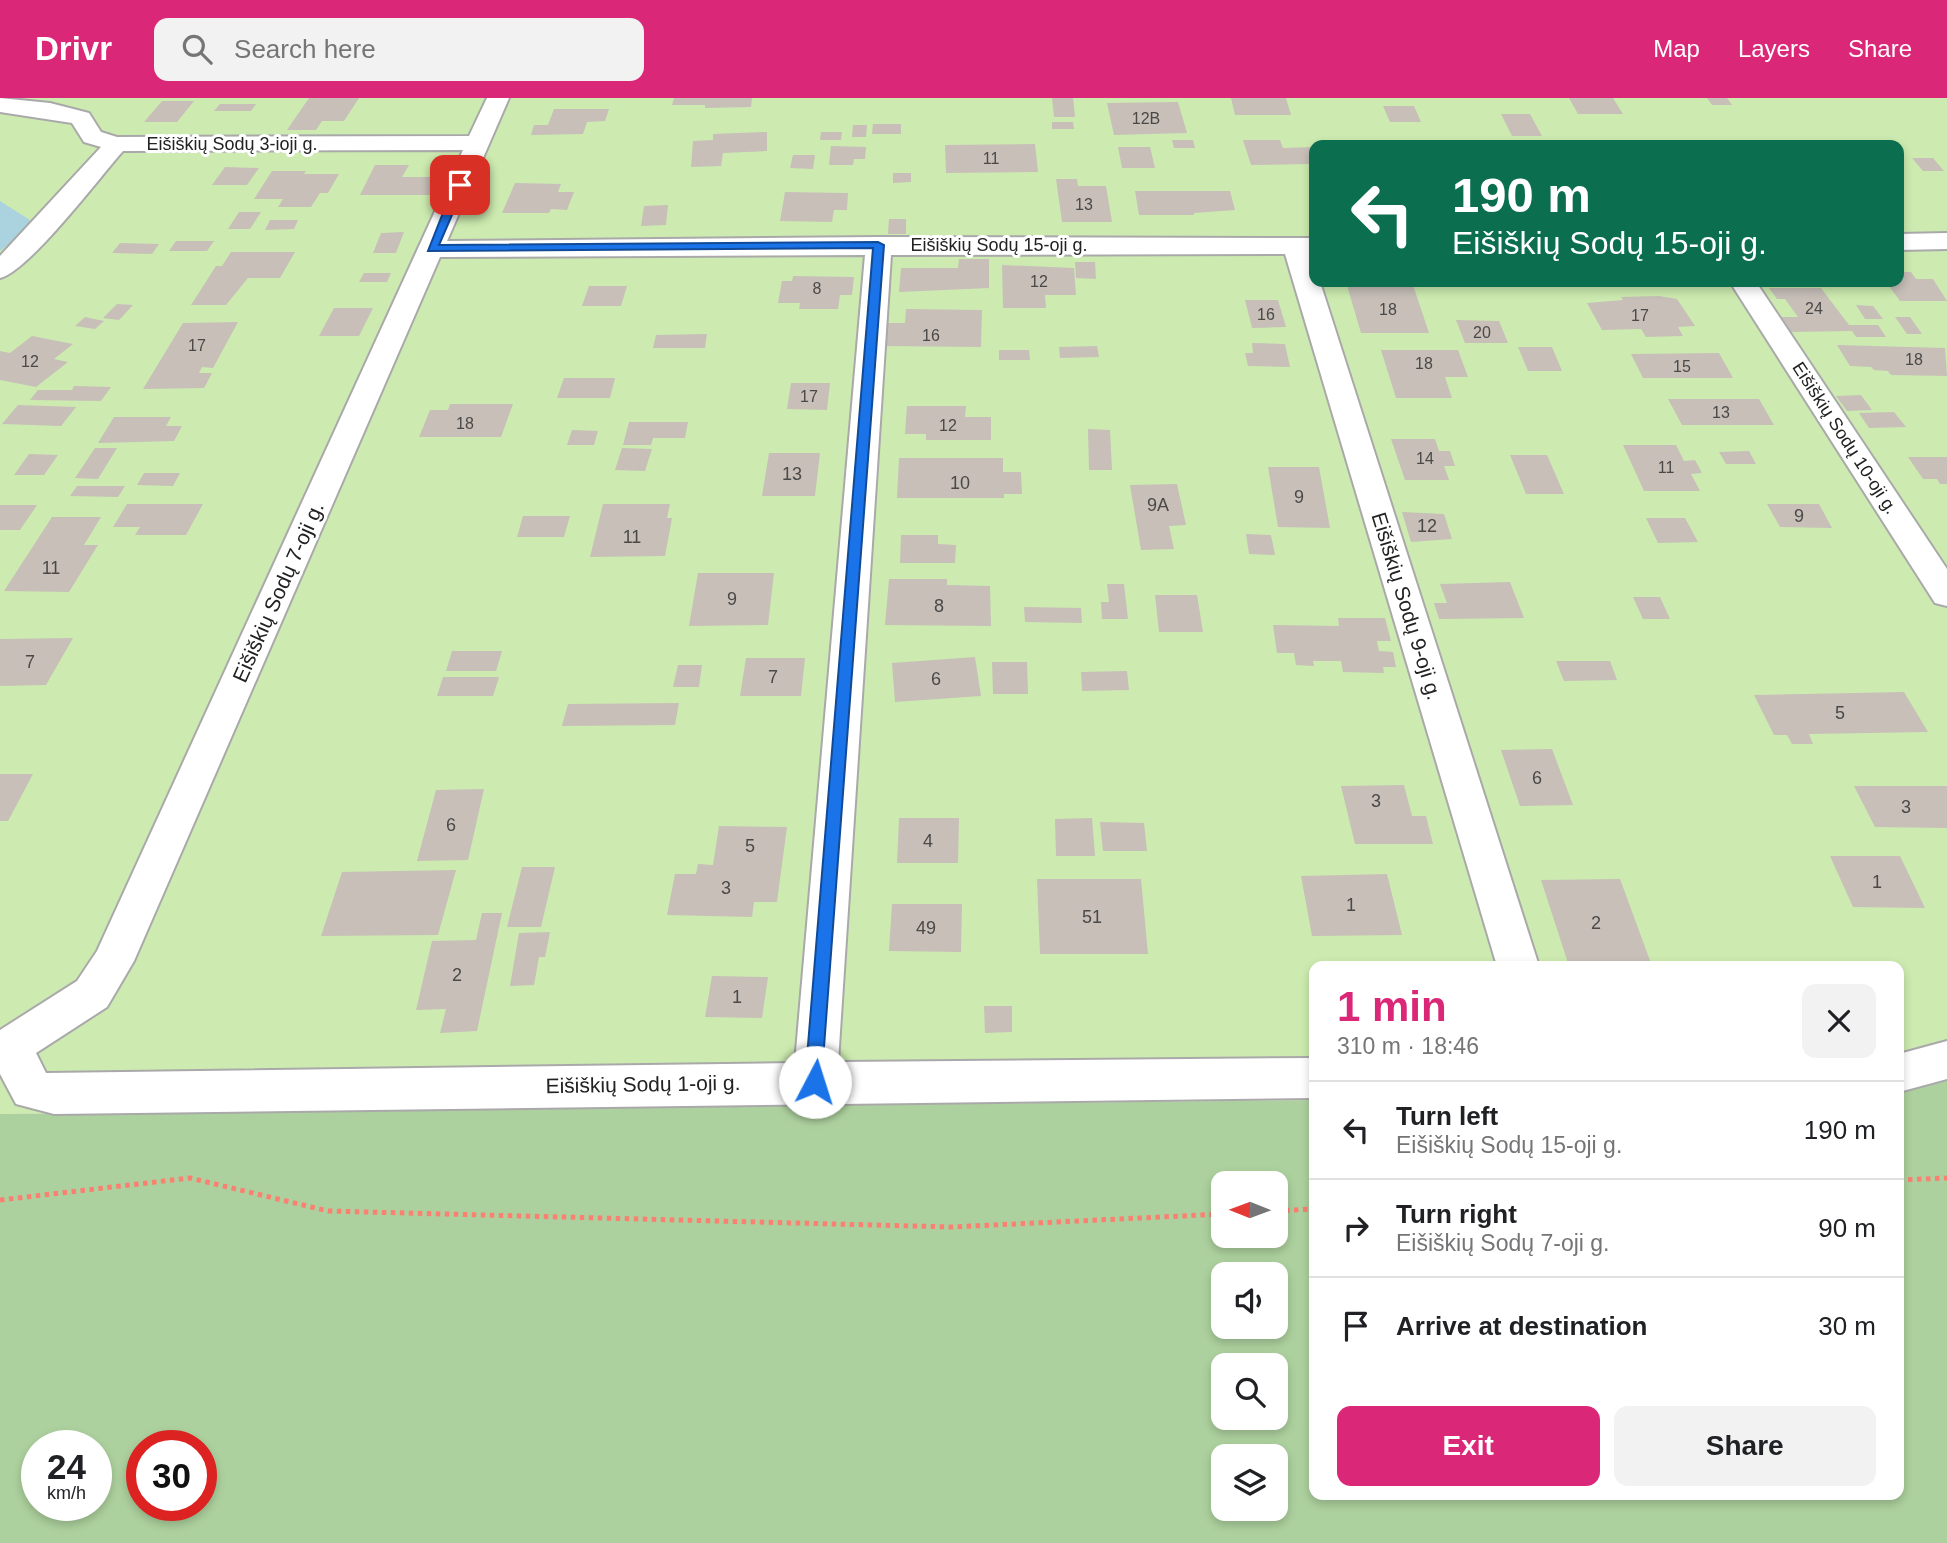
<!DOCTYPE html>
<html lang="en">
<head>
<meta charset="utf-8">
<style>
	:root { --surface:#fff; --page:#f2f2f2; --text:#202124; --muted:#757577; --line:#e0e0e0; --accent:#db2777 }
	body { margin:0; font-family:Arial,sans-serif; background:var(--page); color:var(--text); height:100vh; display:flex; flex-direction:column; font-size:26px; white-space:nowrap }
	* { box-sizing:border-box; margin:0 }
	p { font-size:23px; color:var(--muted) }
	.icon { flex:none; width:38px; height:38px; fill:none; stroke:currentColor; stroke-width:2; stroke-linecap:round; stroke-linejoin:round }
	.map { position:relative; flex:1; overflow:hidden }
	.sheet { position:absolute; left:1309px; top:863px; width:595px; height:539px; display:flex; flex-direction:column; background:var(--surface); border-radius:14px; box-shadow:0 4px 10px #0003 }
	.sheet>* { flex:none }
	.guide { position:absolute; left:1309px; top:42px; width:595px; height:147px; border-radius:14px; box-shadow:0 4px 10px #0003; background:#0b6e4f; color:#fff; overflow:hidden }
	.needle { width:46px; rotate:271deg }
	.fabs { position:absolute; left:1211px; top:1073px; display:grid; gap:14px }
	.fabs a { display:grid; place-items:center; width:77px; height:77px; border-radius:14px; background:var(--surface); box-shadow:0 4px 10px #0003; font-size:35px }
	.speed { position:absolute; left:21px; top:1332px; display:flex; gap:14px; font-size:35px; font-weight:700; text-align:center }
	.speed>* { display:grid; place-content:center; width:91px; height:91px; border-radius:50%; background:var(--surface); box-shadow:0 4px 10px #0003; line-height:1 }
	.speed small { font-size:18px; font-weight:400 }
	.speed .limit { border:10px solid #d22; background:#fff; color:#111 }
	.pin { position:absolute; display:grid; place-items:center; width:60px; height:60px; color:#fff; margin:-30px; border-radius:14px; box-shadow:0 4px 10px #0006 }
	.me { position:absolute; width:77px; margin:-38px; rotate:5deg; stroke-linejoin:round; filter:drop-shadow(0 0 5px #0008) }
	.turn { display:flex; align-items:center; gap:24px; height:147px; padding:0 28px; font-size:32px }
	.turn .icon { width:91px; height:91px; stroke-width:2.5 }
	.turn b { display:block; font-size:49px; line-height:60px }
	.round { display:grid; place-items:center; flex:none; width:74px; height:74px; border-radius:14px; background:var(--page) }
	.summary { display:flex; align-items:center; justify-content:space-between; height:119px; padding:0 28px }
	h1 { font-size:42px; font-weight:700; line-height:52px; color:var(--accent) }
	.primary-button { display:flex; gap:14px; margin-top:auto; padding:14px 28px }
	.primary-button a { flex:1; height:80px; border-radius:14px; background:var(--accent); color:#fff; font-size:28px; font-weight:700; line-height:80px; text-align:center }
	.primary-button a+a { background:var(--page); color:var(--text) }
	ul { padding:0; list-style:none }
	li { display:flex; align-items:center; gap:21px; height:98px; padding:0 28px; border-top:2px solid var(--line) }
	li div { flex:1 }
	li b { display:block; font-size:26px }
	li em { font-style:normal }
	header { display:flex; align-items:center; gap:42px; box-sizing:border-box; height:98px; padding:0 35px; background:var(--accent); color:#fff }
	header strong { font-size:33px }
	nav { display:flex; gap:38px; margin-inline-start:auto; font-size:24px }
	.search { width:490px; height:63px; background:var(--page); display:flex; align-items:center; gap:18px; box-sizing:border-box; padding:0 24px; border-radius:14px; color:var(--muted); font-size:26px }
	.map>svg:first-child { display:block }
	.grass { fill:#cdebb0; fill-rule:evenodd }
	.forest { fill:#add19e; fill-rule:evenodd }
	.water { fill:#aad3df }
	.building { fill:#c7bfb8 }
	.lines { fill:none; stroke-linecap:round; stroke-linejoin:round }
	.street-casing { stroke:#a9a9a9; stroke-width:4 }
	.path { stroke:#fa8072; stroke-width:5; stroke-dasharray:4.5 4.5; stroke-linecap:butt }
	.street { fill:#fff; fill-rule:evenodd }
	.route { fill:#1a73e8; stroke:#114b97; stroke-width:2 }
	.labels { text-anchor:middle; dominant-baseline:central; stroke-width:6; stroke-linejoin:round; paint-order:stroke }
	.far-number-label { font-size:16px; fill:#4b4948 }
	.far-street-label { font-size:18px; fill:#222; stroke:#fff }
	.number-label { font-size:18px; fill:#4b4948 }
	.street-label { font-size:21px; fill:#222; stroke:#fff }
</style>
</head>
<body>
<header>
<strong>Drivr</strong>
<div class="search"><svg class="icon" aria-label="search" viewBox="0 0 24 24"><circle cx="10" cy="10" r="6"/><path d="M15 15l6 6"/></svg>Search here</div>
<nav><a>Map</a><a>Layers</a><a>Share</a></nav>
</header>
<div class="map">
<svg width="1947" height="1445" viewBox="0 0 1947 1445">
	<rect width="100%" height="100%" fill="#f2efe9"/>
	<path class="grass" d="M0,0H1947V978L1899,994V868H1314V1002L0,1016ZM1314,47H1899V184H1314Z"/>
	<path class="forest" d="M1947,978V1445H0V1016L1314,1002V1396H1899V994ZM1223,1085H1276V1138H1223ZM1223,1176H1276V1228H1223ZM1223,1267H1276V1320H1223ZM37,1348H96V1407H37ZM142,1348H201V1407H142ZM1223,1358H1276V1410H1223Z"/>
	<polygon class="water" points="0,103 30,122 21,137 0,153"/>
	<g class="building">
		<polygon points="309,0 359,0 344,23 322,23 316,32 287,32"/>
		<polygon points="674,0 752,0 751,9 705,10 705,7 672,7"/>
		<polygon points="1052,0 1073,0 1075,19 1054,19"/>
		<polygon points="1231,0 1286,0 1291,17 1235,17"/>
		<polygon points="1569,0 1613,0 1623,16 1578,16"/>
		<polygon points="1707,0 1727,0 1732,7 1712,7"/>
		<polygon points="162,3 194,3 177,24 144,24"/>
		<polygon points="1178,4 1187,35 1114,37 1107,5"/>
		<polygon points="220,6 256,6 251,13 214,13"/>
		<polygon points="1383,8 1414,8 1421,24 1390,24"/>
		<polygon points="554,11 609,11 605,23 587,24 583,36 531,37 534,27 548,27"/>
		<polygon points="1501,16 1530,16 1542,38 1512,38"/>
		<polygon points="1052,24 1073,24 1074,31 1052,31"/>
		<polygon points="873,26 901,26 901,36 872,36"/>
		<polygon points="853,27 867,27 866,39 852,39"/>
		<polygon points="767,34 767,53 723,55 721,68 691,69 693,43 713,42 713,36"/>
		<polygon points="821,34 842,34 841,42 820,42"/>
		<polygon points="1172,42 1193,42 1195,50 1174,50"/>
		<polygon points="1243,42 1280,42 1283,50 1314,49 1314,74 1311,66 1251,67"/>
		<polygon points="1780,43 1816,44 1819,47 1783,47"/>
		<polygon points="1035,46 1038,74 946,75 945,47"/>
		<polygon points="831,48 866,49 865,61 854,61 853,67 829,67"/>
		<polygon points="1118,49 1150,49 1155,70 1122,70"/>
		<polygon points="793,57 815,57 813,71 790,70"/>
		<polygon points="1912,60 1933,60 1944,73 1923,73"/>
		<polygon points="375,67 409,67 402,79 439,79 430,97 360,97"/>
		<polygon points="225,69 259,70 247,87 212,87"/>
		<polygon points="272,73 306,73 304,76 339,76 328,95 320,95 311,109 278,109 283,101 254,101"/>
		<polygon points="893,75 911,75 911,84 893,85"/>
		<polygon points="1056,81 1077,81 1078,88 1106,88 1112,124 1062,124"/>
		<polygon points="515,85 561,86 558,94 574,94 567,112 551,111 549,115 502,115"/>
		<polygon points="1135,93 1230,93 1235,112 1194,115 1194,117 1139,117"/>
		<polygon points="785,94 848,95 847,112 834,112 832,124 780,123"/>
		<polygon points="668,107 666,127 641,128 644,108"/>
		<polygon points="239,114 261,114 250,131 228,131"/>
		<polygon points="889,121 906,121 906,136 888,136"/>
		<polygon points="270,122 298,122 294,131 265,132"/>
		<polygon points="404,134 396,155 373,155 381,135"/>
		<polygon points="176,143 214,143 207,153 169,153"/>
		<polygon points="120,145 159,146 152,156 112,155"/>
		<polygon points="231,154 295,154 280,180 248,180 226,207 191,207 216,168 222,168"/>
		<polygon points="959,161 989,161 989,190 899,194 901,170 958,170"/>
		<polygon points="1075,164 1095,164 1096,181 1076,180"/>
		<polygon points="1002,167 1074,170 1076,197 1045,197 1046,210 1003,210"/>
		<polygon points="1899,174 1911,174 1916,181 1933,181 1947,203 1900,203 1886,184 1899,184"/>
		<polygon points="364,175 391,175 387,184 359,184"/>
		<polygon points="793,178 854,179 852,197 840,197 838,211 799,211 800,205 778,205 782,183 792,183"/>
		<polygon points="1346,184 1413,187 1429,235 1361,235"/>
		<polygon points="589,188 627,188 621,208 582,208"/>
		<polygon points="1769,190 1821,190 1849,227 1878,227 1886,239 1856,239 1852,233 1788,234 1777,219 1798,219 1785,201 1777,201"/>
		<polygon points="1659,198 1677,201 1695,228 1678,229 1683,238 1646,239 1641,231 1602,232 1587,205 1623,202 1621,199"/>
		<polygon points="1245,202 1278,202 1286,229 1252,230"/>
		<polygon points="117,206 133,207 119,222 103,220"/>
		<polygon points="1856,207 1873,208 1883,221 1865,221"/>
		<polygon points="334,210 373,210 359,238 319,238"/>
		<polygon points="906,211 982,212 981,249 880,248 882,225 905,225"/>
		<polygon points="85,219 104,223 95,231 75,228"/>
		<polygon points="1895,219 1910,219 1922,236 1907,236"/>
		<polygon points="1456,222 1499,223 1508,245 1465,245"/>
		<polygon points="238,224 213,270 202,269 199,275 212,275 204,290 143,291 183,225"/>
		<polygon points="707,236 705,250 653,250 656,237"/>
		<polygon points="32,238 73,246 54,261 68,264 36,289 0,282 0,253 10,255"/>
		<polygon points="1252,245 1285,246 1290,269 1248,268 1245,255 1253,255"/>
		<polygon points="1837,247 1945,250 1947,278 1891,277 1888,273 1874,272 1871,269 1850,268"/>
		<polygon points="1097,248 1099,259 1060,260 1059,249"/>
		<polygon points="1518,249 1552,249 1562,273 1528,273"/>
		<polygon points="999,252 1029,252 1030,262 999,262"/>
		<polygon points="1381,252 1458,252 1468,279 1445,279 1452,300 1396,300"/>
		<polygon points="1719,255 1733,280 1643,280 1631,256"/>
		<polygon points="564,280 615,280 610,300 557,300"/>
		<polygon points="791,285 830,285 827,312 787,311"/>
		<polygon points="74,288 111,289 101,303 30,302 38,292 72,292"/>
		<polygon points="1861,297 1872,312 1847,313 1836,298"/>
		<polygon points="1668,301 1759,301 1774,327 1682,327"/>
		<polygon points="450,306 513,306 501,339 419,339 430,312 448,312"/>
		<polygon points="18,307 76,309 61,328 2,326"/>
		<polygon points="907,308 966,308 965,319 991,319 991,342 926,342 926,336 905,336"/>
		<polygon points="1894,314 1906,329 1869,330 1859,315"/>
		<polygon points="114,319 171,319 166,328 182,328 174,343 98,345"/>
		<polygon points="629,324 688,324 685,340 653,340 651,347 623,347"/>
		<polygon points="1088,331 1110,332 1112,372 1089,372"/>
		<polygon points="572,332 598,333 594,347 567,347"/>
		<polygon points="1391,341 1435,341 1439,353 1450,353 1455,368 1444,368 1449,382 1405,382"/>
		<polygon points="1623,347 1676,347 1684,363 1695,362 1702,375 1691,376 1700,393 1644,393"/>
		<polygon points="95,350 117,350 98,381 75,380"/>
		<polygon points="622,350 652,351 645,373 615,372"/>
		<polygon points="1749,353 1756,366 1726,366 1719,354"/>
		<polygon points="769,355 820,355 815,398 762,398"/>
		<polygon points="29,356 58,357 44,377 14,377"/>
		<polygon points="1510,357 1547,357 1564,396 1526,396"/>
		<polygon points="1908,359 1947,359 1947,386 1940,386 1937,381 1923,381"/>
		<polygon points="899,360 1003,360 1003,374 1021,374 1022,396 1004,396 1004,400 897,400"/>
		<polygon points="1268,369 1319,369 1330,430 1278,429"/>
		<polygon points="144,375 180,375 173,388 137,387"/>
		<polygon points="1177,386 1186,427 1169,428 1174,451 1141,452 1130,387"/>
		<polygon points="77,388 125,388 118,399 70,398"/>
		<polygon points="127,406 203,406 186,437 135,437 140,429 113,429"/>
		<polygon points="603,406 670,406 667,420 672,420 665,458 590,459"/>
		<polygon points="1767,406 1819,406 1832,430 1780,429"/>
		<polygon points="0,407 37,407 20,432 0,432"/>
		<polygon points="1402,414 1444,416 1452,441 1411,444"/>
		<polygon points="523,418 570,418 564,439 517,439"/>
		<polygon points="52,419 101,419 84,447 98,447 69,494 4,493"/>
		<polygon points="1646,420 1685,420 1698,444 1658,445"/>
		<polygon points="1246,436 1271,437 1275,457 1249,456"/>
		<polygon points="901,437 938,437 938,446 956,447 955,465 900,465"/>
		<polygon points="698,475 774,475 768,527 689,528"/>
		<polygon points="889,481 947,481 947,487 990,488 991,528 885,527"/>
		<polygon points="1510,484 1524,520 1439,521 1434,505 1447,505 1440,486"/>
		<polygon points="1107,486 1124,486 1128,521 1102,521 1101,504 1109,504"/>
		<polygon points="1155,497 1197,497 1203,534 1159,534"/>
		<polygon points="1633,499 1660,499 1670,521 1643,521"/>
		<polygon points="1024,509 1081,510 1082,525 1025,524"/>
		<polygon points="1338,520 1385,520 1391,543 1377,543 1379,553 1393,554 1396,569 1383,569 1384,575 1343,574 1341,563 1313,563 1314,568 1296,567 1294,555 1277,555 1273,527 1339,528"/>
		<polygon points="73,540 46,587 0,588 0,541"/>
		<polygon points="452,553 502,553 496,573 446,573"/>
		<polygon points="975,559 981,598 895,604 892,565"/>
		<polygon points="746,560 805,560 801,598 740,598"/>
		<polygon points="1556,563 1610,563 1617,582 1564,583"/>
		<polygon points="992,564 1027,564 1028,596 993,596"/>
		<polygon points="678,567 702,567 699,589 673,589"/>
		<polygon points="1127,573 1129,592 1082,593 1081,574"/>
		<polygon points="443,579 499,579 493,598 437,598"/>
		<polygon points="1904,594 1928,634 1809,636 1813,646 1792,646 1787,637 1774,637 1754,597"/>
		<polygon points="679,605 675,627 562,628 568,606"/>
		<polygon points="1552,651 1573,707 1520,708 1501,652"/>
		<polygon points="0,676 33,676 8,723 0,723"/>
		<polygon points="1404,687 1412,718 1426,718 1433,746 1355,746 1341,688"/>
		<polygon points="1854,688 1947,688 1947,730 1875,729"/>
		<polygon points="484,691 468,762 417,763 436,692"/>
		<polygon points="899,720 959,720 958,765 897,765"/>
		<polygon points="1092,720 1095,758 1056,758 1055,721"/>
		<polygon points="1100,724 1144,725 1147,753 1103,753"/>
		<polygon points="719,728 787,729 777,804 754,804 752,819 667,817 675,776 696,776 698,766 713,767"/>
		<polygon points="1830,758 1900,758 1925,810 1853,809"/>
		<polygon points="522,769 555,769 541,829 507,829"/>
		<polygon points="456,772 438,837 321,838 342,774"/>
		<polygon points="1387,776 1402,837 1312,838 1301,778"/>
		<polygon points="1037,781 1141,781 1148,856 1040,856"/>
		<polygon points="1620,781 1652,868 1569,868 1541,782"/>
		<polygon points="892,806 962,806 961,854 889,853"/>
		<polygon points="482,815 502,815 477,933 440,935 446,911 416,912 432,843 476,842"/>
		<polygon points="550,834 545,859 539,859 534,887 510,888 519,835"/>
		<polygon points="712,878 768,879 762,920 705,919"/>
		<polygon points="984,908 1012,908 1012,934 985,935"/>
	</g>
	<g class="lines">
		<g class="street-casing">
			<g id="street">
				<path d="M0,0L50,5L89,15L101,34L117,39L469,38L487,0H509L447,143L879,139L1314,140V156H1311L1314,184H1320L1539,868H1497L1285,156L891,157L838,964L1314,960V1000L54,1016L16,1006L0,976V932L77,883L97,853L463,52L123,53C99,80 29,173 0,180V158L101,49L84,44L72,25L0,14ZM865,157L795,965L46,975L36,955L107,909L134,863L440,159Z"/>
				<polygon points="1947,135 1947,151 1899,152 1899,136"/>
				<polygon points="1730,184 1756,184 1947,471 1947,508 1935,505"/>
				<polygon points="1947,943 1947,981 1899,994 1899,956"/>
			</g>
		</g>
		<g class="path">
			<polyline points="1899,1082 1947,1080"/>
			<polyline points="0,1102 190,1080 328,1113 952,1129 1223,1116"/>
			<polyline points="1276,1113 1314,1111"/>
		</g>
		<use href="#street" class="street"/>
	</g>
	<polygon class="route" points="460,84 465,87 439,147 878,144 884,147 821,989 808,989 805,984 873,150 428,153 454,87"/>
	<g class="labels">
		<g class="far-number-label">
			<text x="1146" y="20">12B</text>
			<text x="991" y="60">11</text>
			<text x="1084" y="106">13</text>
			<text x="1039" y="183">12</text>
			<text x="817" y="190">8</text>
			<text x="1814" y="210">24</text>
			<text x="1388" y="211">18</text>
			<text x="1266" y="216">16</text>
			<text x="1640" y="217">17</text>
			<text x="1482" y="234">20</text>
			<text x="931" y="237">16</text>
			<text x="197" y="247">17</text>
			<text x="1914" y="261">18</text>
			<text x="30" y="263">12</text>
			<text x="1424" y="265">18</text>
			<text x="1682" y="268">15</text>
			<text x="809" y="298">17</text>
			<text x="1721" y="314">13</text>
			<text x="465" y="325">18</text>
			<text x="948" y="327">12</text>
			<text x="1425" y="360">14</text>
			<text x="1666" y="369">11</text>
		</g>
		<g class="far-street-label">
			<text x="232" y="46">Eišiškių Sodų 3-ioji g.</text>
			<text x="999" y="147">Eišiškių Sodų 15-oji g.</text>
			<text transform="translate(1845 340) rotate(57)">Eišiškių Sodų 10-oji g.</text>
		</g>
		<g class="number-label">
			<text x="792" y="376">13</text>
			<text x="960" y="385">10</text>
			<text x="1299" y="399">9</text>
			<text x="1158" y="407">9A</text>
			<text x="1799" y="418">9</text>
			<text x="1427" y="428">12</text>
			<text x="632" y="439">11</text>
			<text x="51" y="470">11</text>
			<text x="732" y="501">9</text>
			<text x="939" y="508">8</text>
			<text x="30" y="564">7</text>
			<text x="773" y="579">7</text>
			<text x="936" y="581">6</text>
			<text x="1840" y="615">5</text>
			<text x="1537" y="680">6</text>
			<text x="1376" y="703">3</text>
			<text x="1906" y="709">3</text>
			<text x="451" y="727">6</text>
			<text x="928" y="743">4</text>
			<text x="750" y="748">5</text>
			<text x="1877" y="784">1</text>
			<text x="726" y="790">3</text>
			<text x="1351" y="807">1</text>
			<text x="1092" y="819">51</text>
			<text x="1596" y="825">2</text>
			<text x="926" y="830">49</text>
			<text x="457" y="877">2</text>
			<text x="737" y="899">1</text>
		</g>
		<g class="street-label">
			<text transform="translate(278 494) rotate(-66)">Eišiškių Sodų 7-oji g.</text>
			<text transform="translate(1407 508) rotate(73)">Eišiškių Sodų 9-oji g.</text>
			<text transform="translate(643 986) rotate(-1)">Eišiškių Sodų 1-oji g.</text>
		</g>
	</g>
</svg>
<div class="fabs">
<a><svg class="needle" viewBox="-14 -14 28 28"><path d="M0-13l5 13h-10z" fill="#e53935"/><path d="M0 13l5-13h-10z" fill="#757577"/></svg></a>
<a><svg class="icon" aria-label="sound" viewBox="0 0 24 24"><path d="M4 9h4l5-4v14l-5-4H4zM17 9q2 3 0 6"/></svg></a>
<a><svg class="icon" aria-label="search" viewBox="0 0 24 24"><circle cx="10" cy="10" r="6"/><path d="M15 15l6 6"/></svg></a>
<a><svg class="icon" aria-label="layers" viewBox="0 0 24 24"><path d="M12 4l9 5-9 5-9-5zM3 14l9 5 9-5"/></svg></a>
</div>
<div class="speed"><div>24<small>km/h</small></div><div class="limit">30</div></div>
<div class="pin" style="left:460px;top:87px;background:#d93025"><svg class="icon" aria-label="arrive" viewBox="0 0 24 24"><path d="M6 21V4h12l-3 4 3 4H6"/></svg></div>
<svg class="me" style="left:815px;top:984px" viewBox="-20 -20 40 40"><circle r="19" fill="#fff"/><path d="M0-13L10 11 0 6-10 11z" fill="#1a73e8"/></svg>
<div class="guide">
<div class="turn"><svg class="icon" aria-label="left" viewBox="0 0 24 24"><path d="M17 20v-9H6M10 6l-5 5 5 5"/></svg><div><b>190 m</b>Eišiškių Sodų 15-oji g.</div></div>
</div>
<section class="sheet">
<div class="summary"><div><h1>1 min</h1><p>310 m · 18:46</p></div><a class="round"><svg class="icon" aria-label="close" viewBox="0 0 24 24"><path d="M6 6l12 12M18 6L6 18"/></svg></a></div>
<ul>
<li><svg class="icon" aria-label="left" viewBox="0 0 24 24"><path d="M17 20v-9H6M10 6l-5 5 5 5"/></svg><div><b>Turn left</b><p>Eišiškių Sodų 15-oji g.</p></div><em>190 m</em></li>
<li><svg class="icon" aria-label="right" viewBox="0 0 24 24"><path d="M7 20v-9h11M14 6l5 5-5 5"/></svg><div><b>Turn right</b><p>Eišiškių Sodų 7-oji g.</p></div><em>90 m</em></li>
<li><svg class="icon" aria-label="arrive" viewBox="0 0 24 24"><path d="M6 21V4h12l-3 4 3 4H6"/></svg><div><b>Arrive at destination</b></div><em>30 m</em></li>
</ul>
<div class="primary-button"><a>Exit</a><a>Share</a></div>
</section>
</div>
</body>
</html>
